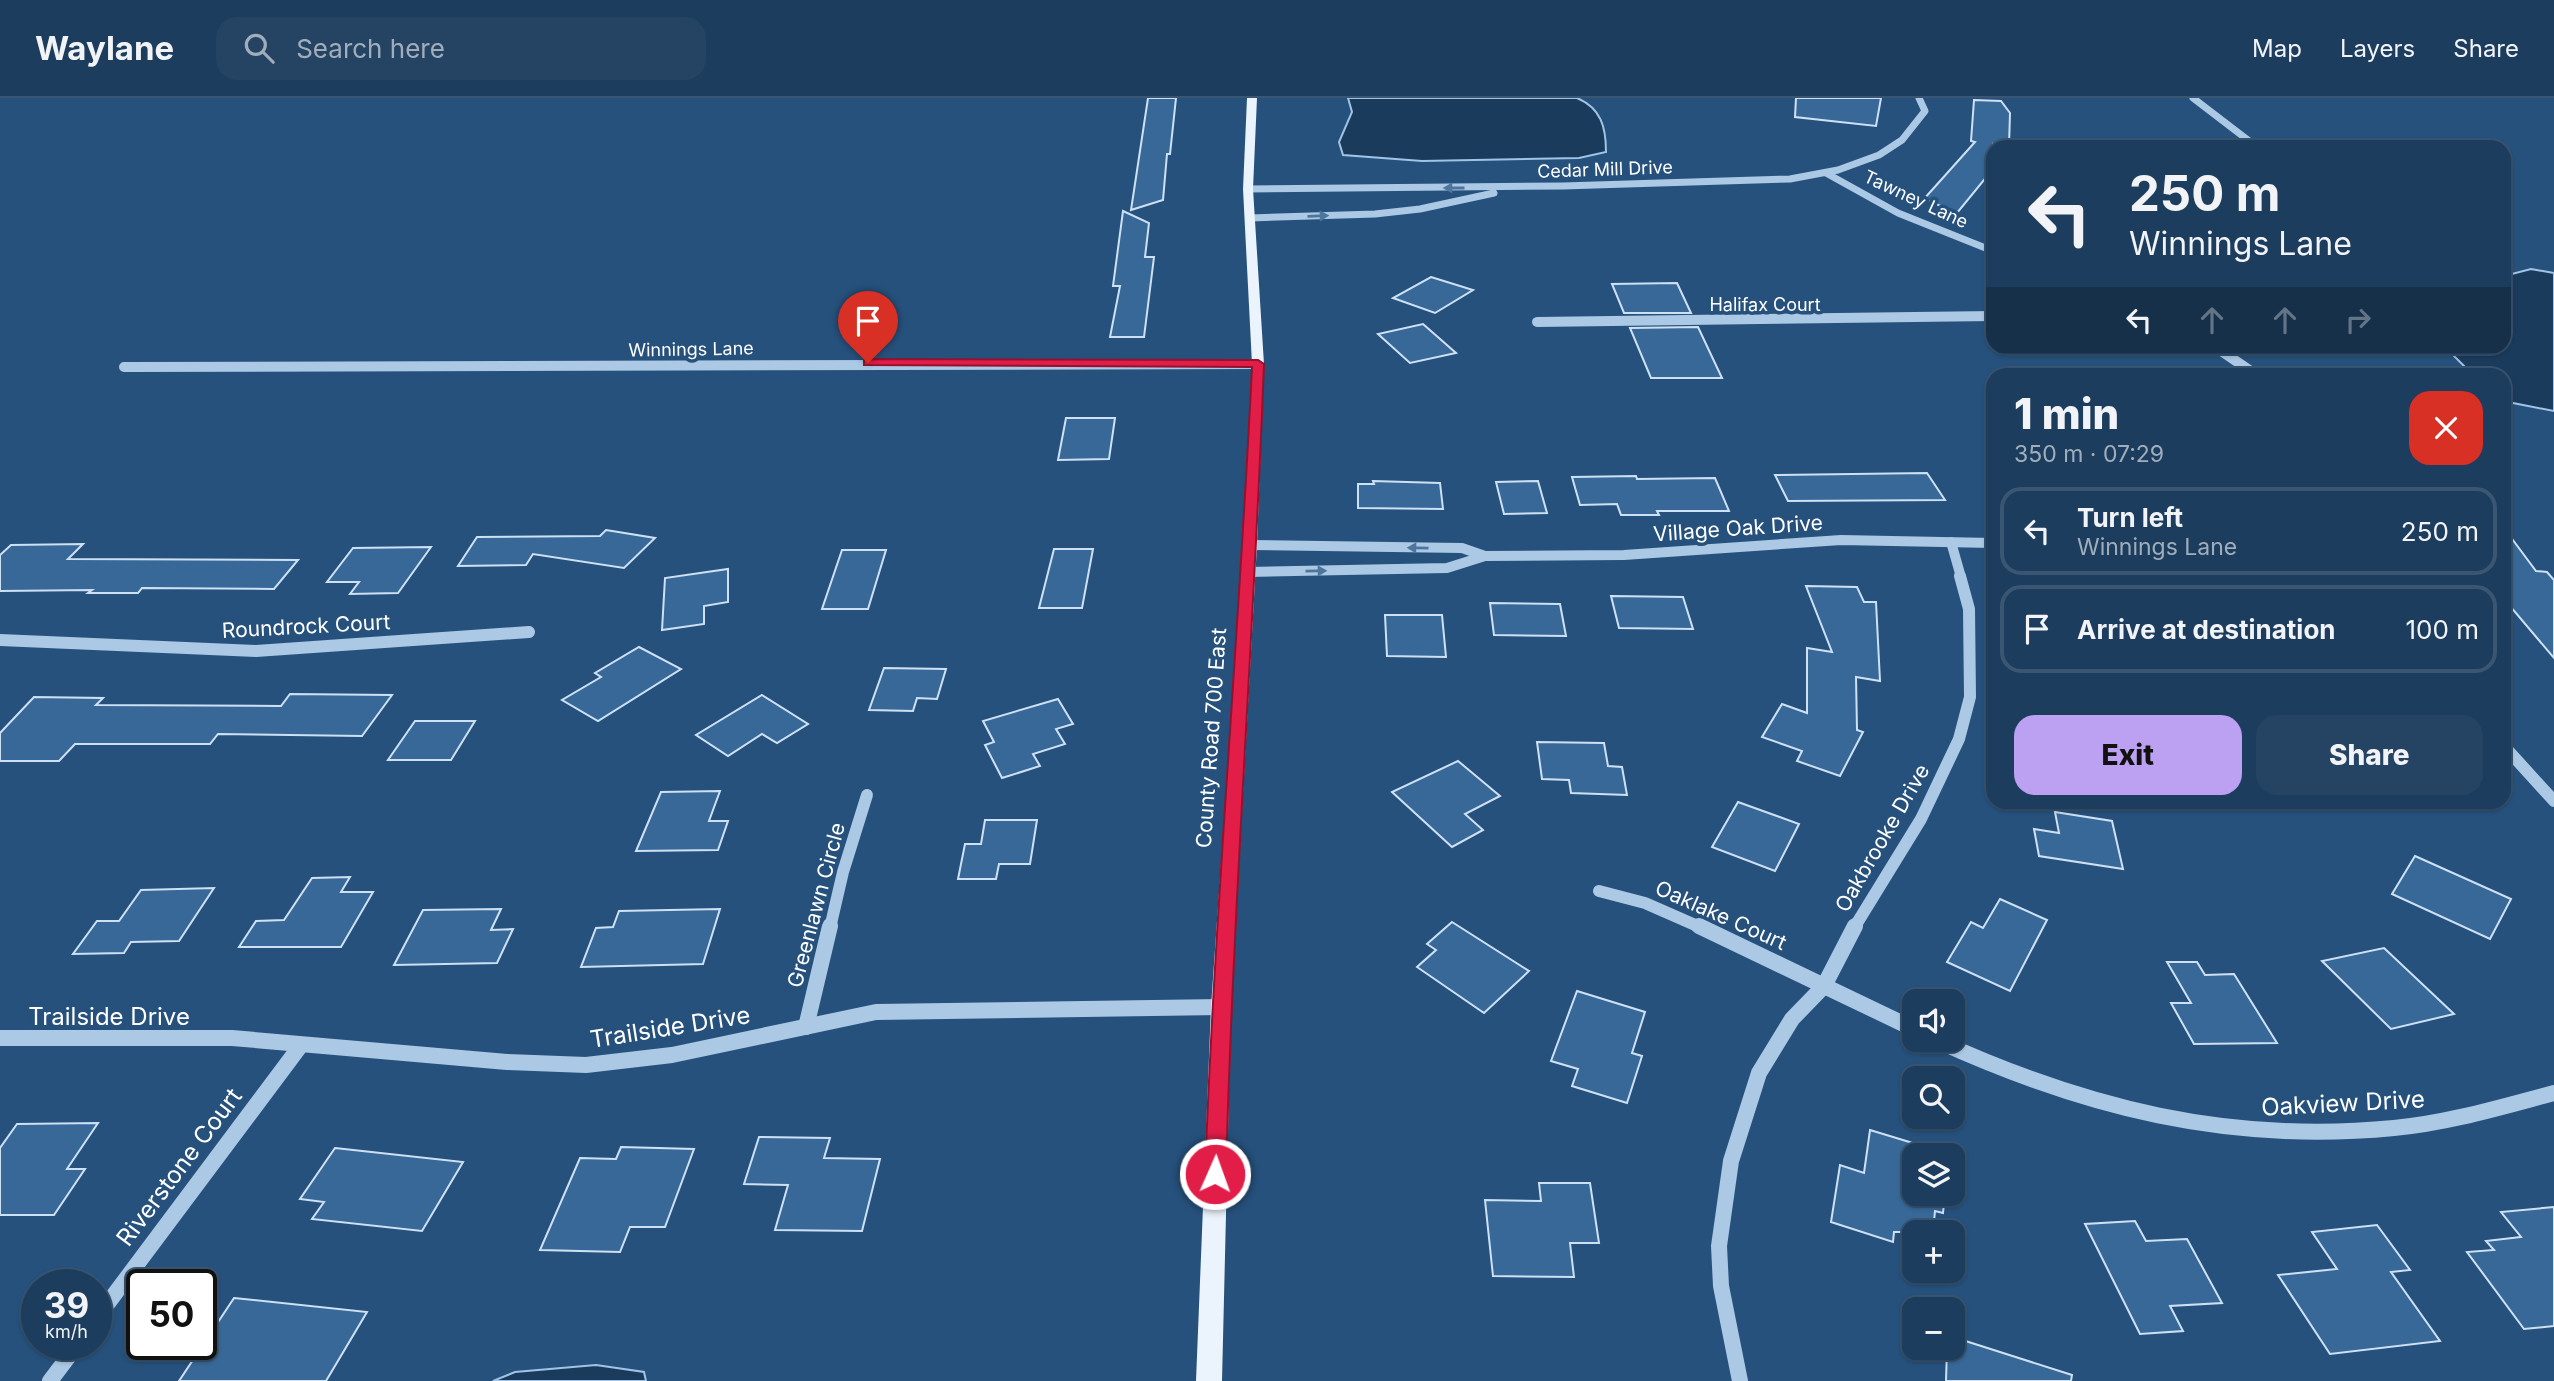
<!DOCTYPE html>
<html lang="en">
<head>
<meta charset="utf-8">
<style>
	:root { --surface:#1c3d5d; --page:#254463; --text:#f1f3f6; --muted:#a0aebc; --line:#3a5672; --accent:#bca0f2 }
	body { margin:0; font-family:Inter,sans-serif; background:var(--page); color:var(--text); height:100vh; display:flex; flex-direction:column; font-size:26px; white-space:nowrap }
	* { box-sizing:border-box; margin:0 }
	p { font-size:23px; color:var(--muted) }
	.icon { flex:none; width:38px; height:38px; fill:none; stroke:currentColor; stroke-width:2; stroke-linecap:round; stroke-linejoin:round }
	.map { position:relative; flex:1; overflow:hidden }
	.side { position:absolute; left:1986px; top:270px; width:525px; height:441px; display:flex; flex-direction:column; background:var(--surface); border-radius:21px; box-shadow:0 2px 5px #0004,0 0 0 2px var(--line) }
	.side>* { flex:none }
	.banner { position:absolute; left:1986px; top:42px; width:525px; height:214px; border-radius:21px; box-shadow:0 2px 5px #0004,0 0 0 2px var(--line); background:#1c3d5d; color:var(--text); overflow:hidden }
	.fabs { position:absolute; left:1902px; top:891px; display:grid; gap:14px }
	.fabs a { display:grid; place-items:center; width:63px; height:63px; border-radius:14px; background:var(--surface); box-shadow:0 2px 5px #0004,0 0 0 2px var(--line); font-size:35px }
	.speed { position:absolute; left:21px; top:1171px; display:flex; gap:14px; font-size:35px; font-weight:700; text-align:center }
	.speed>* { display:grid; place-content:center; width:91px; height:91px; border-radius:50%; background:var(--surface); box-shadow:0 2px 5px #0004,0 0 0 2px var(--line); line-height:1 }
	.speed small { font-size:18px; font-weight:400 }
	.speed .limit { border:4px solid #111; border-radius:10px; background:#fff; color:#111 }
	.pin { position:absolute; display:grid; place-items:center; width:60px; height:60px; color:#fff; margin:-72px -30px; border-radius:50% 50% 50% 0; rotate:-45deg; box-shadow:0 0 7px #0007 }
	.pin .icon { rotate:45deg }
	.me { position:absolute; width:77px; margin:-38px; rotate:2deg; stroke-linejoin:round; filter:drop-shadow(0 0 5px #0008) }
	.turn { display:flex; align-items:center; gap:24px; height:147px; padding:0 28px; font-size:32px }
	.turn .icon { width:91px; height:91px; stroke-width:2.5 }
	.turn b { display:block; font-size:49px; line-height:60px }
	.lanes { display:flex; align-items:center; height:66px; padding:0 28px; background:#0003; justify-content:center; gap:35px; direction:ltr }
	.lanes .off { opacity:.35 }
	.round { display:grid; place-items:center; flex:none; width:74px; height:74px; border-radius:21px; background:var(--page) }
	.summary { display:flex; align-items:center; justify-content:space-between; height:119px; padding:0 28px }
	h1 { font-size:42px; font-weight:800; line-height:52px }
	.primary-button { display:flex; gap:14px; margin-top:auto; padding:14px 28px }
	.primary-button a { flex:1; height:80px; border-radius:21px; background:var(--accent); color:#111; font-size:28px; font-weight:800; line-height:80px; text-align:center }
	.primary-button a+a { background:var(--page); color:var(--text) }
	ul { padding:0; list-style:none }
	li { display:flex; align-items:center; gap:21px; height:88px; margin:0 14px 10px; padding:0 14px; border:4px solid var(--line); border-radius:21px }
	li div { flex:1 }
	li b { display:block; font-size:26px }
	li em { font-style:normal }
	header { display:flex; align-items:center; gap:42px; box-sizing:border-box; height:98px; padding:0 35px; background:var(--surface); border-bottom:2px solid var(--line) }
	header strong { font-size:33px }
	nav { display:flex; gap:38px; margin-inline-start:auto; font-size:24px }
	.search { width:490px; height:63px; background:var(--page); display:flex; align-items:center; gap:18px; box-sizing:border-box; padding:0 24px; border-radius:21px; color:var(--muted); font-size:26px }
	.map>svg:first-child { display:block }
	.water { fill:#1b3b5d; stroke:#9fc4e5; stroke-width:2 }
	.building { fill:#376898; stroke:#cee1f4; stroke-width:2 }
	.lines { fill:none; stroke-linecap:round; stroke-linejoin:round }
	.minor-far3 { stroke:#abc8e4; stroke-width:7 }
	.minor-far2 { stroke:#abc8e4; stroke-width:10 }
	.minor-far1 { stroke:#abc8e4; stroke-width:12 }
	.minor { stroke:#abc8e4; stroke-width:16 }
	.major { fill:#ebf3fc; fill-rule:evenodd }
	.oneway { fill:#4e759b }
	.route { fill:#e11d48; stroke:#92132f; stroke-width:2 }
	.labels { text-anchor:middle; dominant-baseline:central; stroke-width:7; stroke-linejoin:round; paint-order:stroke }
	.far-street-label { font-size:18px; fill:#fff; stroke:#26517c }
	.street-label { font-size:21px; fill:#fff; stroke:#26517c }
	.near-street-label { font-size:24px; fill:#fff; stroke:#26517c }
</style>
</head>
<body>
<header>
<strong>Waylane</strong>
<div class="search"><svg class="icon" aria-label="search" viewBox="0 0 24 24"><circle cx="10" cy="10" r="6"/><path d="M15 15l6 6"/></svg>Search here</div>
<nav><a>Map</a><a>Layers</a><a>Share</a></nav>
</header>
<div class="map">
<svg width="2554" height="1283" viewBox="0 0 2554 1283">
	<rect width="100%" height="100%" fill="#26517c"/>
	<g class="water">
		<path d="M1348,0H1577C1601,10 1606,29 1606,54L1579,60L1422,63L1343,57L1339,44L1352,14Z"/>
		<polygon points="2531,171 2554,175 2554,313 2513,305 2504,300 2504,276 2472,276 2445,249 2504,248 2504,178"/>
		<polygon points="596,1267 644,1274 646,1283 493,1283 515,1274"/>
	</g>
	<g class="building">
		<polygon points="1148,0 1176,0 1170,56 1167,56 1163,102 1131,112"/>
		<polygon points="1796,0 1881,0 1876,28 1795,19"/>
		<polygon points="1974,2 2001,3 2010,15 2009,48 1993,46 1993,71 1957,115 1924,101 1975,44 1971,43"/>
		<polygon points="1123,113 1149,125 1145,159 1154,159 1144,239 1110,239 1120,188 1113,188"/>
		<polygon points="1431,179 1473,192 1435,215 1393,200"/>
		<polygon points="1677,185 1691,215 1624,215 1612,186"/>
		<polygon points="1423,226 1456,255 1410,265 1378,236"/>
		<polygon points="1698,229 1722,280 1651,280 1630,230"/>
		<polygon points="1066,320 1115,320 1109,361 1058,362"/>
		<polygon points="1927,375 1945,402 1788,403 1775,377"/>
		<polygon points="1636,378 1637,381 1715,380 1729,413 1657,413 1659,417 1621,417 1617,406 1580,407 1572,379"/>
		<polygon points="1373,383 1440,385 1443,411 1358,410 1358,386 1374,386"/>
		<polygon points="1538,383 1547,415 1504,416 1496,384"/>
		<polygon points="2504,430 2536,473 2547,474 2554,482 2554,560 2504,501"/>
		<polygon points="606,432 655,440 624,470 533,456 526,467 458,468 477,439 600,438"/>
		<polygon points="83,446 68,461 298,462 274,491 142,490 138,495 88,495 92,492 0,493 0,457 11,447"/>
		<polygon points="431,449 398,495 350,496 359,484 327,484 353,450"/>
		<polygon points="1054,451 1093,451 1082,510 1039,510"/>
		<polygon points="842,452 886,452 868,511 822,511"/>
		<polygon points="728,471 728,504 704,508 704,526 662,532 665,480"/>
		<polygon points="1806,488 1857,489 1864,504 1876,504 1880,583 1856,579 1857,632 1863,634 1840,678 1797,663 1802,653 1762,639 1782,606 1807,615 1807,550 1832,554"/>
		<polygon points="1611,498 1683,499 1693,531 1619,530"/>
		<polygon points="1490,505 1560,506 1566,538 1494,537"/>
		<polygon points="1385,517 1442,517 1446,559 1387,558"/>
		<polygon points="639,549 681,571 598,623 562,602 601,579 595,575"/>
		<polygon points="884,570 946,571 937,601 917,600 913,613 869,612"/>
		<polygon points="290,596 392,597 362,638 218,636 210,646 75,646 59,663 0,663 0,635 34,599 103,600 96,607 281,608"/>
		<polygon points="762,597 808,626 777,645 762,636 728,658 696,637"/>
		<polygon points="1058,601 1073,626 1056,631 1065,646 1033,656 1040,668 1002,680 985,647 994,644 983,623"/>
		<polygon points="415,623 475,623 451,662 388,662"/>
		<polygon points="1537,644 1604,645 1608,668 1622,669 1627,697 1571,695 1569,682 1542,681"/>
		<polygon points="1458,663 1500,698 1465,716 1483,732 1452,749 1392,694"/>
		<polygon points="720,693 709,723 728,723 718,752 636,753 661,694"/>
		<polygon points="1738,704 1799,726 1775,773 1712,749"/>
		<polygon points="2055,714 2112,723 2123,771 2039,758 2034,731 2059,735"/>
		<polygon points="985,722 1037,722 1030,766 999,766 996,781 958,781 965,746 981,746"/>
		<polygon points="2415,758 2511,801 2490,841 2392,796"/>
		<polygon points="350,779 341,794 373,794 341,849 239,849 256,823 284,822 312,780"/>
		<polygon points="214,790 179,843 131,844 124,855 73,856 97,823 119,823 141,792"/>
		<polygon points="2000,801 2047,822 2010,893 1947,864 1971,824 1983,830"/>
		<polygon points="501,811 491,832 513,831 497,865 394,867 423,812"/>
		<polygon points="720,811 703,866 581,869 596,830 613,829 619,813"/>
		<polygon points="1452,824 1529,873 1484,915 1417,869 1436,852 1427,846"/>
		<polygon points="2384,850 2454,916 2391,931 2322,863"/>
		<polygon points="2167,864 2197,864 2205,877 2234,876 2277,945 2194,946 2171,905 2191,905"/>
		<polygon points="1577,893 1645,914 1632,955 1642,958 1627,1005 1572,988 1578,971 1551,963"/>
		<polygon points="98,1025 67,1071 85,1071 54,1117 0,1117 0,1050 17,1026"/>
		<polygon points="1870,1032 1949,1056 1914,1057 1914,1096 1945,1096 1943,1115 1935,1113 1933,1134 1894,1134 1893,1144 1831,1124 1840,1067 1864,1075"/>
		<polygon points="759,1039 830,1040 824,1060 880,1061 862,1133 775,1132 788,1087 744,1086"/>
		<polygon points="621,1049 694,1051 665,1129 630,1129 620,1154 540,1152 580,1060 616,1061"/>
		<polygon points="335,1050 463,1064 422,1133 312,1121 324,1104 300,1101"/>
		<polygon points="1539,1085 1590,1085 1599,1145 1570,1145 1574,1179 1493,1178 1485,1102 1541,1103"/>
		<polygon points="2554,1109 2554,1228 2524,1231 2467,1154 2494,1152 2486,1143 2521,1139 2501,1114"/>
		<polygon points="2135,1123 2146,1143 2187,1141 2222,1205 2170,1208 2183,1233 2140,1236 2085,1126"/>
		<polygon points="2377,1127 2410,1172 2391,1174 2440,1243 2330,1256 2278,1177 2337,1171 2312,1134"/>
		<polygon points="234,1200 367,1214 326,1283 179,1283"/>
		<polygon points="1953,1239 2072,1277 2071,1283 1946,1283 1947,1250 1953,1250"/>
	</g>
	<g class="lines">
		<g class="minor-far3">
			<polyline points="2193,0 2257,49"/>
			<polyline points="1826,75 1898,115 1993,153"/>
			<polyline points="1248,91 1563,88 1790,81 1838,72 1879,57 1902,42 1925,13 1919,0"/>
			<polyline points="1250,120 1375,116 1420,111 1494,95"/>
		</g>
		<g class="minor-far2">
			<polyline points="1537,224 1993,218"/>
			<polyline points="2214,248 2255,276"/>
			<polyline points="124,269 1258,266"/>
			<polyline points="1951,444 1961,479"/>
			<polyline points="1250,447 1462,450 1485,458"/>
			<polyline points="1248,474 1447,470 1485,458 1624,457 1841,442 1993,445"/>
		</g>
		<g class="minor-far1">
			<polyline points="0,542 256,553 529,534"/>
			<polyline points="2504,648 2554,703"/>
			<polyline points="1599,793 1645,805 1702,830"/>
			<polyline points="830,830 843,774 867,697"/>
			<polyline points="1854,830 1921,721 1959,641 1970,599 1969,511 1960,478"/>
		</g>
		<g class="minor">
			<polyline points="1699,828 1914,931"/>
			<polyline points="806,929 830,828"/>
			<polyline points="0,940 232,940 507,964 586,967 672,957 876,914 1221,909"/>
			<path d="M1936,942C2085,1010 2228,1046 2394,1030C2448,1025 2501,1009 2554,995"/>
			<polyline points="96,1221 301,947"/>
			<polyline points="50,1283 78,1246"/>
			<polyline points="1740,1283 1721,1188 1719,1148 1731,1063 1759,975 1792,921 1824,888 1855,828"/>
		</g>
		<polygon class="major" points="1247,0 1257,0 1253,91 1264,266 1257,447 1231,909 1222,1283 1196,1283 1211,909 1243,447 1252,266 1243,91"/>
	</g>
	<defs><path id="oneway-solid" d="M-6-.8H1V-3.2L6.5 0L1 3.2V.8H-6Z" transform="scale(1.75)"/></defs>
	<g class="oneway">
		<use href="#oneway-solid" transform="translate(1454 90) rotate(-180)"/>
		<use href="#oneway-solid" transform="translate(1318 118) rotate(-2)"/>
		<use href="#oneway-solid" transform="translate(1418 450) rotate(-179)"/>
		<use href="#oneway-solid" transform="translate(1316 473) rotate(-1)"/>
	</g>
	<path class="route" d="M868,261L1258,262L1264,266C1254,536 1233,806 1226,1076L1223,1083L1215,1086L1208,1083L1205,1076C1215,807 1239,538 1252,269L864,267V262Z"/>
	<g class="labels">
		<g class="far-street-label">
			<text transform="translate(1605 71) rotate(-2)">Cedar Mill Drive</text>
			<text transform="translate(1916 101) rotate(25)">Tawney Lane</text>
			<text x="1765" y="206">Halifax Court</text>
			<text transform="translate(691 251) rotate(-1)">Winnings Lane</text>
		</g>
		<g class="street-label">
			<text transform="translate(1738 430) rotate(-4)">Village Oak Drive</text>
			<text transform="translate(306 528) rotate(-3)">Roundrock Court</text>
			<text transform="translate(1211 640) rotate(-86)">County Road 700 East</text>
			<text transform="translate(1882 740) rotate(-60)">Oakbrooke Drive</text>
			<text transform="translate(816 807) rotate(-75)">Greenlawn Circle</text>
			<text transform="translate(1721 817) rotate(24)">Oaklake Court</text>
		</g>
		<g class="near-street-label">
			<text x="109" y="918">Trailside Drive</text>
			<text transform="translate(670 929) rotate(-9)">Trailside Drive</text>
			<text transform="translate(2343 1005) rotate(-3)">Oakview Drive</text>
			<text transform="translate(179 1069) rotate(-53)">Riverstone Court</text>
		</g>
	</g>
</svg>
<div class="fabs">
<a><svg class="icon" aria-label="sound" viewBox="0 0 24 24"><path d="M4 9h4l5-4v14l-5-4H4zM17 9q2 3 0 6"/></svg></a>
<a><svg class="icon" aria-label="search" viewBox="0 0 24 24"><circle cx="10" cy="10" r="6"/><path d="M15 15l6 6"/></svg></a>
<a><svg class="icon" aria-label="layers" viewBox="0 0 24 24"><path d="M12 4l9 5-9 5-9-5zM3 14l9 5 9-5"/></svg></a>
<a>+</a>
<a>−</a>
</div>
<div class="speed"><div>39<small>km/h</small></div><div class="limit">50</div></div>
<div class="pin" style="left:868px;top:265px;background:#d93025"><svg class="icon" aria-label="arrive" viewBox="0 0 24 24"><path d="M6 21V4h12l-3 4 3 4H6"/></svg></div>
<svg class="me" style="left:1215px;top:1076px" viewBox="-20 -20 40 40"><circle r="17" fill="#e11d48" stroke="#fff" stroke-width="3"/><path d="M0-11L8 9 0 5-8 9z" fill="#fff"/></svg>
<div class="banner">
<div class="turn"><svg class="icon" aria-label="left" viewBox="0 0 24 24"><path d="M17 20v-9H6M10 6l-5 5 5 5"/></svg><div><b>250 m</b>Winnings Lane</div></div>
<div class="lanes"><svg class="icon" aria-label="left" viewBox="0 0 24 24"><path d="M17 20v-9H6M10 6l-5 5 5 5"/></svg><svg class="icon off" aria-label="ahead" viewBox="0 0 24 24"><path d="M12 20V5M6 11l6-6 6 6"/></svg><svg class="icon off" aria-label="ahead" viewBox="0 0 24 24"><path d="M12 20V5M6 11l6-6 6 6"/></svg><svg class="icon off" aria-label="right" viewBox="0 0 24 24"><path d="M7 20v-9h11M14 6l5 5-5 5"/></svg></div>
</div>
<section class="side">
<div class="summary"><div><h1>1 min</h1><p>350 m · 07:29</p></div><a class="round" style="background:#d93025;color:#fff"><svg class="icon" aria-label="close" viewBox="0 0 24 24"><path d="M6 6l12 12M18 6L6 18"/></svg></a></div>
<ul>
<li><svg class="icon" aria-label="left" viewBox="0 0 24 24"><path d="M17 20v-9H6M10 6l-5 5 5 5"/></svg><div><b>Turn left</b><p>Winnings Lane</p></div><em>250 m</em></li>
<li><svg class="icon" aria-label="arrive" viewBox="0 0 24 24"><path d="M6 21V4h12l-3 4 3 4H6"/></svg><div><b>Arrive at destination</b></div><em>100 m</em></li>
</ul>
<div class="primary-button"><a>Exit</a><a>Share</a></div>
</section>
</div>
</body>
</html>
